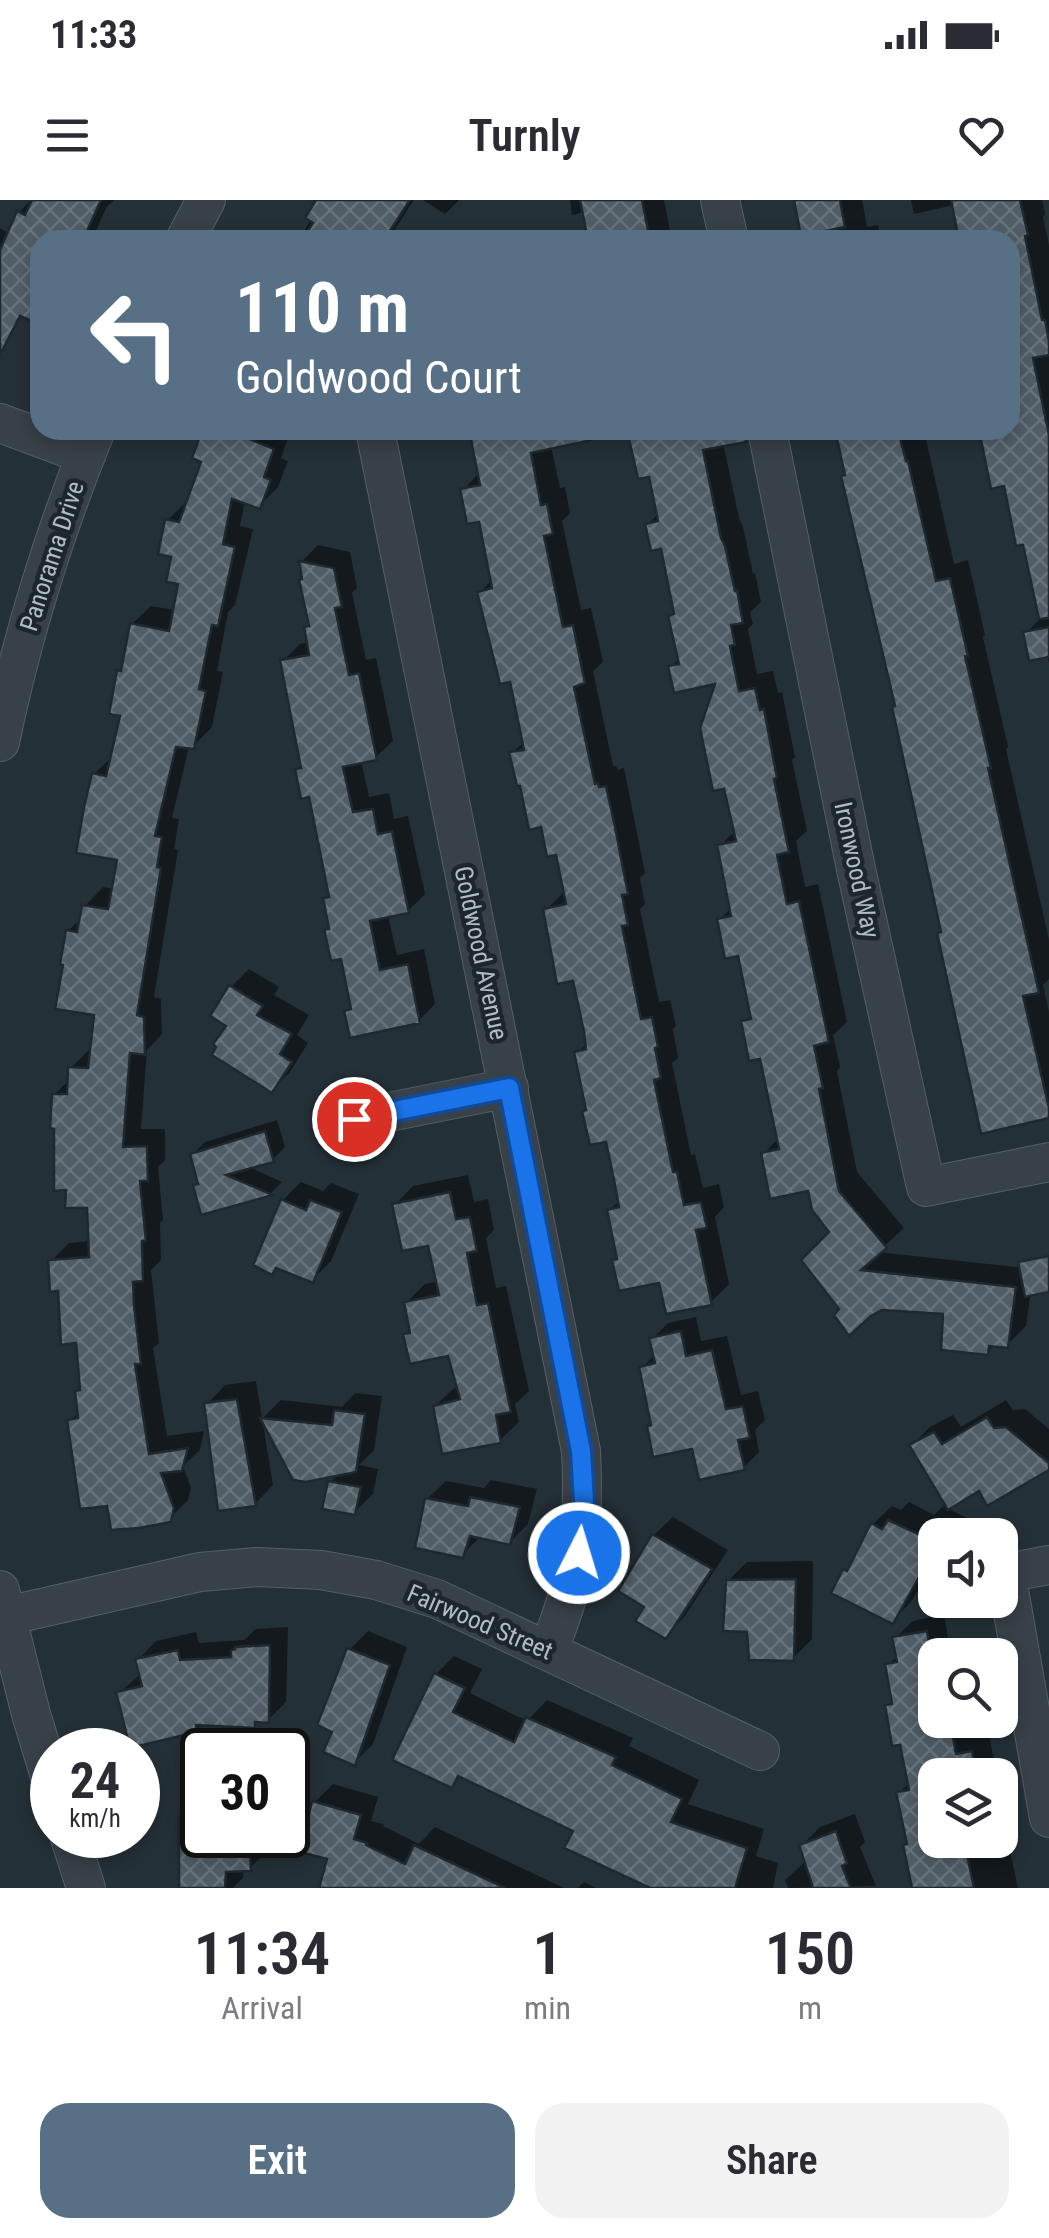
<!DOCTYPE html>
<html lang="en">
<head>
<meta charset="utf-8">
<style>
	:root { --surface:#fff; --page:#f2f2f3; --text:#2b2b33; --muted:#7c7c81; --accent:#587086 }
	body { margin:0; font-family:"Roboto Condensed",sans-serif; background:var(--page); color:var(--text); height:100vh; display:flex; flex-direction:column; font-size:38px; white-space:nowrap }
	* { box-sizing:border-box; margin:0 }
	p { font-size:32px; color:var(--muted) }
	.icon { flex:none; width:55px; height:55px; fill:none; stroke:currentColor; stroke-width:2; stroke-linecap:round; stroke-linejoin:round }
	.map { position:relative; height:1688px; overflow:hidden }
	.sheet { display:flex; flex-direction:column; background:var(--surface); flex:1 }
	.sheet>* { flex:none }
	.guide { position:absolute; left:30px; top:30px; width:990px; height:210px; border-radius:30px; box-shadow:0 5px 15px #0003; background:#587086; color:#fff; overflow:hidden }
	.buttons { position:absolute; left:918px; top:1318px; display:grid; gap:20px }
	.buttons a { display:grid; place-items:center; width:100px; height:100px; border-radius:20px; background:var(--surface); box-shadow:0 5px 15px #0003; font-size:50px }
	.speed { position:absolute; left:30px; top:1528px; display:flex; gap:20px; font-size:50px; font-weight:700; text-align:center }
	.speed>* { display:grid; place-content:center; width:130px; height:130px; border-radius:50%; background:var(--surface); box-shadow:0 5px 15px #0003; line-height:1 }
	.speed small { font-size:25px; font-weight:400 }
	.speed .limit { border:5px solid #111; border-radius:15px; background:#fff; color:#111 }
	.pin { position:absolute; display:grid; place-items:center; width:85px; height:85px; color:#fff; margin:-42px; border:5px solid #fff; border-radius:50%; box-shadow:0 2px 10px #0007 }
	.me { position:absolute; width:110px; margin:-55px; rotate:5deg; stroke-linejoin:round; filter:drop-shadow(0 0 8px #0008) }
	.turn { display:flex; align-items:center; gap:35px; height:210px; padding:0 40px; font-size:45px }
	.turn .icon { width:130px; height:130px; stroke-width:2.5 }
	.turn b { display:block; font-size:70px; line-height:85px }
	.eta { display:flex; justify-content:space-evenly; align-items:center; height:170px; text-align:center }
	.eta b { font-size:60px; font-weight:600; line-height:70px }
	.action { display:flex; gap:20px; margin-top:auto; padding:20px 40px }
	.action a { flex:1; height:115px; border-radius:30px; background:var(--accent); color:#fff; font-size:40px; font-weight:600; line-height:115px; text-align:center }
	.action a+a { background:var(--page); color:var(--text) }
	.status { display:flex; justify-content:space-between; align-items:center; height:70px; padding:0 50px; background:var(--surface); direction:ltr }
	.status svg { height:28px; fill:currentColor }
	header { display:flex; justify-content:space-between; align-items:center; height:130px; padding:0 40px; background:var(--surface); font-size:45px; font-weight:600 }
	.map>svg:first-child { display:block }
	.shadow { fill:#0007 }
	.building { fill:url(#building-cross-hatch); stroke:#1f282f; stroke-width:2.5 }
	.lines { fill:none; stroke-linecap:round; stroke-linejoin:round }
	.minor-casing { stroke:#565f66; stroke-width:40 }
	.minor { stroke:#384148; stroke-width:38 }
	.route-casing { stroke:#114b97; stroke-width:25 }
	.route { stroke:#1a73e8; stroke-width:18 }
	.labels { text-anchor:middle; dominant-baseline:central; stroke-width:9; stroke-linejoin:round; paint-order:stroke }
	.street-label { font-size:25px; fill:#b3bcc4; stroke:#1d262d }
</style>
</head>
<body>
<div class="status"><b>11:33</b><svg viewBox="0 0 49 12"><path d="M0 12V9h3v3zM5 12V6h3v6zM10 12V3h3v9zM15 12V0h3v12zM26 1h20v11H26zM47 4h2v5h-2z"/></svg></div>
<header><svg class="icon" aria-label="menu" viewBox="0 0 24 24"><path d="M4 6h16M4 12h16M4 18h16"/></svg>Turnly<svg class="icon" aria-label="heart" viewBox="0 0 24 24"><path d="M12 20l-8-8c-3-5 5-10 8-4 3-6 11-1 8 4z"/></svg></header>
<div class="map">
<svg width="1049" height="1688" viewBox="0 0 1049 1688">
	<defs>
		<pattern id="building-cross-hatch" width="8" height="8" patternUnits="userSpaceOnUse" patternTransform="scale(2.5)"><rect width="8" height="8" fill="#505d66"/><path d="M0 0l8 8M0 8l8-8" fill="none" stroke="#67727a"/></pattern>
	</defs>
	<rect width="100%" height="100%" fill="#243037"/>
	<g class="shadow">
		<polygon points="31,0 114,0 106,8 92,40 40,40 40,123 23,115 0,142 0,28 10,34 19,12"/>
		<polygon points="319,0 414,0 388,40 299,40 311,19"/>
		<polygon points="423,0 459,0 445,14"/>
		<polygon points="570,0 664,0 672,40 591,40 585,12 572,15"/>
		<polygon points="796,0 862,0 867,27 878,25 881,40 804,40"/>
		<polygon points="911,0 1042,0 1045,14 1043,17 1049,45 1049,463 1047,455 1026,433 1041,418 1025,342 1006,283 982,233 971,235 970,230 1010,230 1010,40 962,40 954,5 914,14"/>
		<polygon points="204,230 291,230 281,258 288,261 278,287 259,306 245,301 240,326 253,329 235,405 228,412 217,471 223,472 212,527 193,546 189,546 172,618 179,619 174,649 178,650 154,797 161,799 162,834 147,850 141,929 165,929 165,960 158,967 163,1020 160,1023 161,1060 151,1070 159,1143 153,1148 167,1236 204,1231 200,1250 183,1266 191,1288 188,1300 169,1319 109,1303 70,1221 80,1211 78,1192 83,1187 79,1140 51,1061 69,1043 91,1041 89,1005 68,987 54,895 70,879 71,868 89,850 92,850 97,813 68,731 83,717 85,706 103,687 114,689 120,658 94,574 113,556 123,514 120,471 124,467 132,424 151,406 175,410 181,382 167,321 186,302 189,303 204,261"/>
		<polygon points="471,230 567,230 551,246 560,288 565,287 570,313 562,321 581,410 591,408 603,462 593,471 613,566 616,566 618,570 624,568 645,673 640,678 645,704 640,709 659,802 670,800 676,826 673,829 678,858 672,863 691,955 695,954 703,988 719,984 724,1007 715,1017 729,1084 710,1103 615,1061 619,1056 610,1010 620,1000 608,939 588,908 577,853 588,842 575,778 546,710 566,690 557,652 542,624 512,553 525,541 512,479 480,392 493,379 481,319 463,290 480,272"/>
		<polygon points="633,230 724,230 721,233 739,318 743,327 753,374 755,373 761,402 750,412 753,424 748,429 757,474 773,471 778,493 782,492 795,557 792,560 807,631 796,641 805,687 818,684 847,822 833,835 840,867 837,871 857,972 904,1028 878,1052 1034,1069 1026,1126 1007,1145 996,1144 987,1152 946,1112 842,1109 832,1032 810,988 763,954 779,938 762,856 744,822 752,814 739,754 719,720 732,707 720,646 736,630 719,481 671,467 680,458 671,416 676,411 662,346 648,324 659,313 651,274"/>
		<polygon points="838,230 924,230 954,364 968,360 985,435 983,437 1008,547 1006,549 1049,740 1049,779 1043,785 1049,812 1049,916 943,731"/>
		<polygon points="318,345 350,352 357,388 352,393 366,460 376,458 393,541 376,557 361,560 369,597 389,593 394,619 408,616 425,694 408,711 388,715 397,755 424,749 435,804 418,821 347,811 353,806 343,756 327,730 331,727 325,699 331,693 311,594 298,570 303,565 283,461 300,444 309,442 306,427 311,423 301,362"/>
		<polygon points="249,769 279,787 274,795 309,815 297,835 308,843 290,872 272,890 231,787"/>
		<polygon points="277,920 285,947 273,959 247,966 282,982 271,993 203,1012 196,986 200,982 193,954 205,942"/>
		<polygon points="468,975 474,1002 488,999 494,1030 486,1038 496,1088 506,1086 529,1191 515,1204 519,1222 500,1240 435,1206 454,1188 459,1187 450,1153 406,1135 411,1129 406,1103 425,1084 439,1081 430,1043 395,1005 413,986"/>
		<polygon points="301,982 323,991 331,983 359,994 331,1061 312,1080 283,1000"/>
		<polygon points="696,1117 701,1141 727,1136 741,1195 758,1191 765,1220 755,1230 759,1252 743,1268 694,1246 653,1223 642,1168 655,1154 652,1139 668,1123"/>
		<polygon points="256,1181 273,1285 255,1304 207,1204 225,1185"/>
		<polygon points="355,1193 382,1196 374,1250 359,1265 378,1269 373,1294 354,1312 330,1282 339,1273 263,1218 281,1200 342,1207"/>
		<polygon points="1006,1200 1013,1210 1025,1209 1049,1229 1049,1267 977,1284 912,1245 930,1227 953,1215 961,1227"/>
		<polygon points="491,1280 537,1289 528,1324 510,1342 481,1336 462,1355 427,1299 446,1281 484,1288"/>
		<polygon points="909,1302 934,1315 943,1306 969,1319 961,1335 935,1335 935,1361 911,1402 892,1421 845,1371 856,1360 873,1324 892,1306 901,1310"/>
		<polygon points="673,1317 728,1350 684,1417 666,1436 647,1406 622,1390 654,1335"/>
		<polygon points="813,1361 812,1439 793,1458 750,1430 728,1381 747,1362"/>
		<polygon points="944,1414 951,1455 935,1455 935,1520 970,1520 973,1538 989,1535 997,1575 935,1575 935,1640 985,1640 988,1656 1010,1651 1018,1688 919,1688 899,1593 910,1582 902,1542 888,1506 894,1500 888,1465 898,1455 895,1438 913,1421"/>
		<polygon points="288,1427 286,1502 268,1520 259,1520 254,1525 203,1523 196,1530 119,1493 141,1474 138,1460 156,1441 196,1432 199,1443 244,1440 256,1429"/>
		<polygon points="368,1431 407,1447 373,1544 354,1563 335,1531 349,1450"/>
		<polygon points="454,1456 482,1469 470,1493 527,1521 547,1500 633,1538 629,1546 699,1580 688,1604 764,1629 756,1656 778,1663 773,1688 655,1688 576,1629 462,1575 452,1585 436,1474"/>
		<polygon points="333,1584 378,1597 371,1621 384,1624 383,1626 419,1644 435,1627 564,1688 322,1688 330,1657 314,1603"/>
		<polygon points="200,1599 202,1599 202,1635 268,1635 268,1650 250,1668 243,1669 243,1678 233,1688 181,1688 182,1617"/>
		<polygon points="855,1614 865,1642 860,1647 876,1686 788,1688 785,1680 807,1660 802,1645 820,1627"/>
		<polygon points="584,1682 596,1688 578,1688"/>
	</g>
	<g class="building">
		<polygon points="32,0 101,0 83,40 40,40 40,125 20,116 0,155 0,50 17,11 25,15"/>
		<polygon points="316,0 410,0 384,40 302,40 313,23 305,18"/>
		<polygon points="580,0 642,0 650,40 588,40"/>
		<polygon points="794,0 840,0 845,27 801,36"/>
		<polygon points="951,0 1020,0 1028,35 1025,36 1042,120 1045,120 1049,141 1049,155 1033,158 1049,235 1049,418 1039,419 1023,345 1016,346 1004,286 991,289 979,230 1010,230 1010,40 959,40"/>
		<polygon points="202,230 227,230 274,249 264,277 271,280 260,309 232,299 223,344 235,347 218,426 212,425 199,489 206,491 194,549 176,547 155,636 162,637 157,667 161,668 137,815 144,817 145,855 130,853 123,947 147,946 148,981 140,981 146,1041 142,1041 143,1081 133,1082 134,1106 141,1164 135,1164 149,1254 188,1248 182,1271 161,1273 174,1308 171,1322 139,1328 111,1330 107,1306 80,1309 67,1220 78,1218 75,1191 80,1190 76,1143 61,1145 58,1091 50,1092 48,1060 89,1057 87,1008 65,1008 66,990 54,991 54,929 50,928 52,894 67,894 68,867 88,868 94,815 55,809 63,765 60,764 66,730 77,732 82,705 108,709 117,660 76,653 84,607 92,573 106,576 120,516 109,514 117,470 121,471 130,423 169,431 178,384 166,382 171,357 158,354 165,319 179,322 201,262 192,258"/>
		<polygon points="469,230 591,230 592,240 531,253 541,305 547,304 553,334 544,336 563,427 573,425 585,483 574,487 595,584 598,583 599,587 606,586 615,627 628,694 622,695 628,725 622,726 641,819 652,817 658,847 655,848 661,878 654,880 673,972 677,972 684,1005 701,1002 707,1028 696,1030 712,1105 666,1114 659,1083 619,1091 612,1060 617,1059 607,1010 619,1007 615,985 606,942 590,945 582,911 586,910 574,852 586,849 584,832 573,781 557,784 543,709 566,704 556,655 547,657 541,627 529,630 520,586 517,586 509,552 524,550 510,482 500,484 477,392 492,388 479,322 467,324 460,289 480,285"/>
		<polygon points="627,230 745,230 746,242 703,250 721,338 725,346 735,391 737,390 743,423 731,425 735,445 730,446 739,491 755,488 760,510 764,509 777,578 774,579 789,652 777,655 787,704 799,701 829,842 814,846 823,888 819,889 839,991 887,1048 861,1070 1016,1087 1008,1148 989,1146 988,1155 941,1150 943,1114 882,1110 871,1116 849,1136 834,1115 839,1109 801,1060 829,1032 812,1010 808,991 770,999 761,953 779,949 760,859 749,861 741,821 751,819 738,756 725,759 717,719 731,716 717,645 736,641 724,589 713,591 700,528 715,484 674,493 668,466 679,464 668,416 674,414 661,349 651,351 645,324 658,321 649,277 638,279"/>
		<polygon points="835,230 898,230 906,261 908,261 936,381 950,378 968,456 965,456 991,568 988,568 1039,793 1023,796 1049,908 1049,918 981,934 937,733 941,732 892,507 895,506 841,276 845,275"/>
		<polygon points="299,361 334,368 342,407 335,408 349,475 359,473 377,560 343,567 353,612 373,609 378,634 392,631 409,713 370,721 380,770 408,764 420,823 350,838 344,811 351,809 341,759 331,761 324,729 329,729 323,698 329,697 309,597 301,599 295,569 301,568 280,460 309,455 304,427 309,426 299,380 302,379"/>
		<polygon points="1049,427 1049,457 1029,461 1023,432"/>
		<polygon points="229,785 263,806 257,815 292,834 280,854 292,862 272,893 212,855 216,847 213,844 226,826 210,816"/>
		<polygon points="265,931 274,962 226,975 273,995 201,1015 193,985 198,984 190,954"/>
		<polygon points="450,992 456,1019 470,1017 477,1051 467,1053 477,1105 488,1103 511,1212 496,1215 501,1243 442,1254 433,1206 460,1199 448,1156 410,1164 403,1134 410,1133 404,1102 439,1095 428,1046 402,1051 392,1004"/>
		<polygon points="281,999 306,1010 310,1000 342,1012 313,1083 276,1068 272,1075 253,1065"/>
		<polygon points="1049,1056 1049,1092 1025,1097 1018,1062"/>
		<polygon points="681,1131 686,1156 712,1150 726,1209 743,1206 750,1238 738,1240 745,1270 699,1280 692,1249 653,1257 647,1226 651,1225 639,1167 655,1163 649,1138"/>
		<polygon points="237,1199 256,1306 218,1311 204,1203"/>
		<polygon points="334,1210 365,1214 356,1272 306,1282 293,1280 260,1218 332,1225"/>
		<polygon points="987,1217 994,1228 1006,1227 1049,1263 1049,1270 987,1306 979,1291 948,1310 909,1245 934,1232 942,1244"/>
		<polygon points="328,1281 361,1287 355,1315 322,1309"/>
		<polygon points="470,1297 520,1307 510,1345 470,1336 463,1358 415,1348 425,1298 468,1306"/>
		<polygon points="888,1320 935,1342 935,1348 893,1424 831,1393 843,1369 847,1371 871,1323 882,1329"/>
		<polygon points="652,1334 712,1369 666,1439 635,1421 644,1407 618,1391"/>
		<polygon points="796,1379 794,1461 749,1460 747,1432 723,1431 726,1380"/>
		<polygon points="927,1431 935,1475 935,1520 950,1520 956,1554 972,1551 977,1575 935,1575 935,1640 964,1640 974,1688 912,1688 903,1645 907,1644 896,1592 909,1590 900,1545 892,1546 885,1505 892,1504 885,1464 897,1462 892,1437"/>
		<polygon points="270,1445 269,1523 255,1522 255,1528 196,1525 197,1532 130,1548 116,1492 142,1486 135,1459 178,1450 180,1460 231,1457 231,1450 235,1449 235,1447"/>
		<polygon points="347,1448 390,1465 355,1566 323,1552 332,1532 317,1525"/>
		<polygon points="434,1473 465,1488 453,1512 514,1542 526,1517 616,1557 612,1565 682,1599 671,1622 747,1648 735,1688 650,1688 564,1648 573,1631 458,1576 452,1588 392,1560"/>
		<polygon points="312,1601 361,1615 354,1639 367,1643 366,1645 405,1664 414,1645 505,1688 319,1688 327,1659 300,1652"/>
		<polygon points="179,1616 202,1616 202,1635 249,1635 251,1671 226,1672 225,1688 179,1688"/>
		<polygon points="836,1631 847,1663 842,1666 851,1688 813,1688 799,1645"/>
	</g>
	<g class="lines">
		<g class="minor-casing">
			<g id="minor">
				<polyline points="720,0 729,40"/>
				<polyline points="185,40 206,0"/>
				<polyline points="0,223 86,255"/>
				<path d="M375,230L581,1251C585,1330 578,1378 548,1451"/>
				<polyline points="767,230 856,669 926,987 1049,962"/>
				<path d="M0,542C22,436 55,330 96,230"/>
				<polyline points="354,919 509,888"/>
				<polyline points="1049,1365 1006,1373 1049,1618"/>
				<polyline points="0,1390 31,1514 52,1583"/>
				<polyline points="6,1416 200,1372 257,1367 321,1370 376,1380 437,1399 760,1551"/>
				<polyline points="69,1635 86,1688"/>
			</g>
		</g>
		<use href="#minor" class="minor"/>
	</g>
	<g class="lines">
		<g class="route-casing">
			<polyline id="route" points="354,919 509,888 581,1251 584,1302 579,1353"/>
		</g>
		<use href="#route" class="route"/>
	</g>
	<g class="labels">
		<g class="street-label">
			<text transform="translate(52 356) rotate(-72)">Panorama Drive</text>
			<text transform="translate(857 670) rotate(78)">Ironwood Way</text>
			<text transform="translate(481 753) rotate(78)">Goldwood Avenue</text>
			<text transform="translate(480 1422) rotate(23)">Fairwood Street</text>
		</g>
	</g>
</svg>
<div class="buttons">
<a><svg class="icon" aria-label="sound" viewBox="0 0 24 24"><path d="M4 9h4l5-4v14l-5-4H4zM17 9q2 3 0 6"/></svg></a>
<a><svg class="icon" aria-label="search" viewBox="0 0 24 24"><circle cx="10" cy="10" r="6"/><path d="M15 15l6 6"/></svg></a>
<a><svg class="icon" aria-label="layers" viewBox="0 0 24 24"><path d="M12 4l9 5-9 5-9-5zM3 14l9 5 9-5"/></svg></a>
</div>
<div class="speed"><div>24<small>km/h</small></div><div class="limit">30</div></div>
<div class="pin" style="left:354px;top:919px;background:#d93025"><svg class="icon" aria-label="arrive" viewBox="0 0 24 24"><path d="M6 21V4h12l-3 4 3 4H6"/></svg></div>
<svg class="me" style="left:579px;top:1353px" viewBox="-20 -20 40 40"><circle r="17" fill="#1a73e8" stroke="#fff" stroke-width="3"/><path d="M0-11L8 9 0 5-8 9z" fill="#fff"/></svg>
<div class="guide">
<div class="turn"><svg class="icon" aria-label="left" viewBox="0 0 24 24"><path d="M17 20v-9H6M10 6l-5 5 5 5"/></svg><div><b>110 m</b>Goldwood Court</div></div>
</div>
</div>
<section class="sheet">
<div class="eta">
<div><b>11:34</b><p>Arrival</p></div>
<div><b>1</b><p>min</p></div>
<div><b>150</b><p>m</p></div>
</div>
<div class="action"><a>Exit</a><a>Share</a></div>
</section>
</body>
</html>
